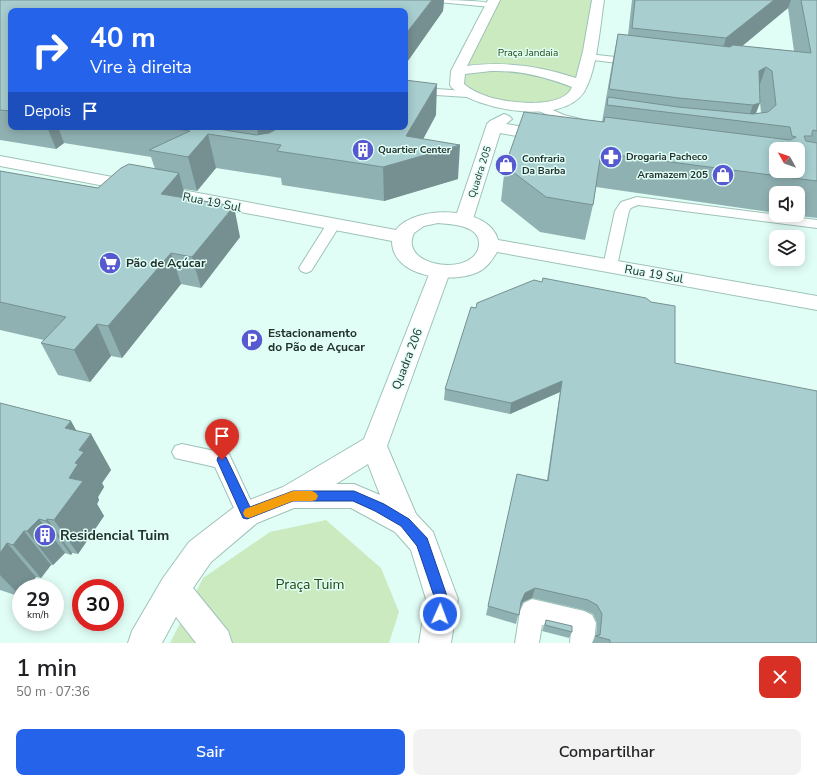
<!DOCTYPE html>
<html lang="pt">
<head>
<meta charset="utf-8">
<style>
	:root { --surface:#fff; --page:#f2f2f2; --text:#202124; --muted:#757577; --accent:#2563eb }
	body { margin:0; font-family:"Nunito Sans",sans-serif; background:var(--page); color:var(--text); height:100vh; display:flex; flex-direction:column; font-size:15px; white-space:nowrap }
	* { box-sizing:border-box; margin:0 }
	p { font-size:13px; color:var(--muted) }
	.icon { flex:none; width:22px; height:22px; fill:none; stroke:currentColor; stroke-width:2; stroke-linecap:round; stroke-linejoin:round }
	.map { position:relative; height:643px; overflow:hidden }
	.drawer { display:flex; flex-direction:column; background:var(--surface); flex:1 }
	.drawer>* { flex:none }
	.hud { position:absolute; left:8px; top:8px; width:400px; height:122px; border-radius:8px; box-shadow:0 2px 10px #0003; background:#2563eb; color:#fff; overflow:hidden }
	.needle { width:26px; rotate:310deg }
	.fabs { position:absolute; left:769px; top:142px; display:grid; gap:8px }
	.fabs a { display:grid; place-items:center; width:36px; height:36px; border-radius:8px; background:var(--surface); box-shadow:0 2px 10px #0003; font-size:20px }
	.speed { position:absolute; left:12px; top:579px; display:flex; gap:8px; font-size:20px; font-weight:700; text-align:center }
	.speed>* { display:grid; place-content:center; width:52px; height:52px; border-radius:50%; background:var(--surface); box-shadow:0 2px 10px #0003; line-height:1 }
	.speed small { font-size:10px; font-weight:400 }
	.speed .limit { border:6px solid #d22; background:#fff; color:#111 }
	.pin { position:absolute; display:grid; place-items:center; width:34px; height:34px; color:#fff; margin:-41px -17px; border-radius:50% 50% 50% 0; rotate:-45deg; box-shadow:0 0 4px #0007 }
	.pin .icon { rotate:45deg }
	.me { position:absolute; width:44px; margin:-22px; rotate:2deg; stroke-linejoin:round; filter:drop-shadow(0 0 3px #0008) }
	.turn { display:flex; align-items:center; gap:14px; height:84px; padding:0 16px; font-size:18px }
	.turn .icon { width:52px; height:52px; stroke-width:2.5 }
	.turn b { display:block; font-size:28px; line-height:34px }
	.then { display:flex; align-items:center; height:38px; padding:0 16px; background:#0003; gap:8px; font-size:15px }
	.round { display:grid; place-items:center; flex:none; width:42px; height:42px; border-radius:8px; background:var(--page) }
	.overview { display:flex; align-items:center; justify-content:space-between; height:68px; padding:0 16px }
	h1 { font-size:24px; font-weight:600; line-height:30px }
	.primary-button { display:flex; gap:8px; margin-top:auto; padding:8px 16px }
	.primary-button a { flex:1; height:46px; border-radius:8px; background:var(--accent); color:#fff; font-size:16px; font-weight:600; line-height:46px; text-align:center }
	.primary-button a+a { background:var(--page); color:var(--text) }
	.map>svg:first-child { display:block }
	.green { fill:#cbeac0 }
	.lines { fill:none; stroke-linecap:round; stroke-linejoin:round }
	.lane-casing { stroke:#9ec2b8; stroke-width:2 }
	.street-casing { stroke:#9ec2b8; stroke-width:2 }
	.secondary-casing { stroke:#9ec2b8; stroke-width:2 }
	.lane { fill:#fff; fill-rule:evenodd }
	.street { fill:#fff; fill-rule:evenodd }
	.secondary { fill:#fff; fill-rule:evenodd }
	.wall { fill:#90b1b2; fill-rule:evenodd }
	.shaded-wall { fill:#769091 }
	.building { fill:#a8cecf; stroke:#769091; fill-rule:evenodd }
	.route { fill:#2563eb; stroke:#184099 }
	.slow { fill:#f59e0b }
	.labels { text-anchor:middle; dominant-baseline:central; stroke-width:3; stroke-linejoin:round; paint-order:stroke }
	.far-park-label { font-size:10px; fill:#21480e; stroke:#e1fef6 }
	.far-poi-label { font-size:10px; font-weight:bold; fill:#23322e; stroke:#e1fef6; text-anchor:start }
	.far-street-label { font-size:10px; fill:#23322e; stroke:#e1fef6 }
	.street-label { font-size:12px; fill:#23322e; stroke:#e1fef6 }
	.poi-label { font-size:12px; font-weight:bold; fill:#23322e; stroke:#e1fef6; text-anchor:start }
	.near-poi-label { font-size:14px; font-weight:bold; fill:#23322e; stroke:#e1fef6; text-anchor:start }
	.near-park-label { font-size:14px; fill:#21480e; stroke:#e1fef6 }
</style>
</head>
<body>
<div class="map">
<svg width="817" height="643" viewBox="0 0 817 643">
	<rect width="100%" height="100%" fill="#e1fef6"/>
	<g class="green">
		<polygon points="494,0 598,0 581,85 558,104 520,106 467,94 458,71"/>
		<polygon points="326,520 381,568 399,612 389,643 170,643 203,578 270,532"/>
	</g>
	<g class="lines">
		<g class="lane-casing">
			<g id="lane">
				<path d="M434,0C446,0 487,0 495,5L491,7L438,2Z"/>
				<polygon points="588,54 634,59 639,62 634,65 585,59 583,57 585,55"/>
				<polygon points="405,87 467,91 472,94 467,97 405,93"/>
				<polygon points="537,103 564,115 584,120 586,122 580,125 556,119 533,108 532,106"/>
				<polygon points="637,197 817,220 817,228 638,205 631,208 629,211 617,266 615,269 610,271 605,269 603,266 615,211 621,202"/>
				<polygon points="333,221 338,222 340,225 313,268 311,271 306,273 301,271 299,268 328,222"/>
				<polygon points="182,444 229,454 257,514 254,521 247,523 240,521 215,467 175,458 172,452 175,446"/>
				<polygon points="532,599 584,611 592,615 596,623 594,643 570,643 571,632 542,625 539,643 515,643 520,611 524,603"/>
			</g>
		</g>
		<g class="street-casing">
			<g id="street">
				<path d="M488,0H500L467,66C505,61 540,66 576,78L583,51L592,0H604C600,26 597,71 584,92C562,126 479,110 452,88L450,85L451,71ZM491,71C519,70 546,77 572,87C563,110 508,103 489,97C480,94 471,90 464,84L465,74Z"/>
				<polygon points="504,114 509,116 512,119 506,124 546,131 552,133 554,136 552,139 546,141 500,133 473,219 471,223 464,225 457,223 455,219 487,124 490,121"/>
				<path d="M440,265L447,267L450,272L387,446L416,514L433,532L458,599L451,643H419L426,599L411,550L395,532L351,508H294L257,523L211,562L193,588L228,631L232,643H196L176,617L162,643H128L132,631L163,578L189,542L237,505L283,487L364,439L430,272L433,267ZM368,464L380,495L354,484H336Z"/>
			</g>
		</g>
		<g class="secondary-casing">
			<path id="secondary" d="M0,156L396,230C415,204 490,206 498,240L817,296V310L497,252C492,260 487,268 478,272C453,284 392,278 392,241L0,166ZM438,223C450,224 478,225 479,242C481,278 397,269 414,233L424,226Z"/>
		</g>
		<use href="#lane" class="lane"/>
		<use href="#street" class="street"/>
		<use href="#secondary" class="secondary"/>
	</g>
	<g class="wall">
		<polygon points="0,0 444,0 443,11 405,65 405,11 11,11 11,127 405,127 436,115 423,139 458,179 384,201 282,185 281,178 216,168 197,191 183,189 186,198 240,237 201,288 181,284 122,358 111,356 90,382 58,375 41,343 44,340 0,330 0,171 98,188 155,169 151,157 64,143 56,149 0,140"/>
		<path d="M632,0H817V218L792,215H798V193H776V213L596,187L593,205L585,240L540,232L501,201L505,166L602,122L612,64L618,34L628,35ZM788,8L794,51L742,46ZM760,101V102L761,113H756Z"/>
		<polygon points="675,363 817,643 592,643 595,636 596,636 597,623 593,614 584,610 532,598 523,602 520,608 516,624 486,615 517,474 547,480 560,392 510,414 444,400 445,389"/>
		<polygon points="0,403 76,431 91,434 111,470 102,483 104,487 98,497 99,500 97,504 104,516 78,554 72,553 71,555 65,553 53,565 51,565 41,578 36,577 27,588 21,588 21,597 0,590"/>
		<polygon points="546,620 572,632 569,638 542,631"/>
	</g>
	<g class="shaded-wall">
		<polygon points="432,0 444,0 443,11 405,65 405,35"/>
		<polygon points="774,0 791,0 788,8 717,67 726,38"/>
		<polygon points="766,67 755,98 759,71"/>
		<polygon points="437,84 436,115 413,158 460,145 458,179 384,201 383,167 406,136"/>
		<polygon points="760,103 752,123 747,122 753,105"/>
		<polygon points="47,127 58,127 64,143 56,149"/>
		<polygon points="257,127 296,127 259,142"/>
		<polygon points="208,134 216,168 197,191 188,157"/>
		<polygon points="179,173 187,203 161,194"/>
		<polygon points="234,206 240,237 201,288 192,257"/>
		<polygon points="171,253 181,284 122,358 108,326"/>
		<polygon points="97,324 111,356 90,382 74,350"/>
		<polygon points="562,381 560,392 510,414 511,403"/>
		<polygon points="71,421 84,444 91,434 111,470 102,483 104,487 98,497 99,500 97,504 104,516 78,554 54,520 75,463 65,428"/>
		<polygon points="39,519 65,553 53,565 27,531"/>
		<polygon points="47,519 72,553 71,555 46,521"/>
		<polygon points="24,531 51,565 41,578 13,545"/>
		<polygon points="7,543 36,577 27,588 21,588 21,597 0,575 0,553"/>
		<polygon points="535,588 532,598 523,602 519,611 521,602 525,593"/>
	</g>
	<g class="building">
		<polygon points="0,0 432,0 405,35 405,11 147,11 128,9 124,11 11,11 11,111 0,110"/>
		<polygon points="635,0 774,0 726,38 632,28"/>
		<path d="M801,0H817V131L813,130L812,132V136H804L806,141L817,143V181L601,153L593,205L546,197L505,166L524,112L604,122L605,117L790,140L796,137L792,136L790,127L607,105L608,97L678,107L753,114L768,112L776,105L772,71L766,67L759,71L760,103L753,105L679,98L609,89L618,34L730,47L733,45L811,53ZM776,149H798V171H776Z"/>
		<polygon points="405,80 437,84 406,136 460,145 383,167 277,151 281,145 208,134 188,157 149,150 190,131 162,127 206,127 256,135 269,133 275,130 277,127 405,127"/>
		<polygon points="129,164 179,173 161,194 234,206 192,257 171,253 108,326 97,324 74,350 41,343 66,317 0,302 0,171 98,188 121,168"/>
		<polygon points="543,278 646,298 651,302 675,306 675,363 817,391 817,643 610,643 610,640 595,636 600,635 602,614 597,605 588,600 535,588 525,593 521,602 519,615 488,606 517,474 548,481 562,381 511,403 445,389 471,307 476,308 477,303 534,280 542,282"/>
		<polygon points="0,403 71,421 65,428 91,434 79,450 84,452 75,463 78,464 69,478 83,481 54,520 47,519 46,521 39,519 27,531 24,531 13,545 7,543 0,553"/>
		<polygon points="546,620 572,626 572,632 545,625"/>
	</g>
	<polygon class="route" points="222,456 226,457 250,507 293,491 354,491 384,504 409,519 427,538 448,599 444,618 440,620 435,618 433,614 435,599 417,546 401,526 375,511 353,501 293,501 247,519 243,518 217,460 218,457"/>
	<polygon class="slow" points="293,491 312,491 316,493 318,496 316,500 312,501 293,501 249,518 245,517 243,513 245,509"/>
	<defs>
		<g id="building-disc" transform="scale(1.15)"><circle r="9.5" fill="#5659d0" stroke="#e1fef6"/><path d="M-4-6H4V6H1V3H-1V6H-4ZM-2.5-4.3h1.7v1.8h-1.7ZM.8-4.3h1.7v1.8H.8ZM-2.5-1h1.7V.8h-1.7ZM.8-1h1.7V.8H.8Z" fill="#fff"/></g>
		<g id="pharmacy-disc" transform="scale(1.15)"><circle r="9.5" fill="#5659d0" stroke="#e1fef6"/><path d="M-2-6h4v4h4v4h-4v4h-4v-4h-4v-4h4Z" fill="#fff"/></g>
		<g id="shop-disc" transform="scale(1.15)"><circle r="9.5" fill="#5659d0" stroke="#e1fef6"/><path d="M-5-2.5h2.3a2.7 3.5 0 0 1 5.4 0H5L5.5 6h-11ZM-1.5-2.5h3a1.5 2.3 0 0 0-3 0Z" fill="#fff"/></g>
		<g id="supermarket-disc" transform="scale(1.15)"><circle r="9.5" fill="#5659d0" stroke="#e1fef6"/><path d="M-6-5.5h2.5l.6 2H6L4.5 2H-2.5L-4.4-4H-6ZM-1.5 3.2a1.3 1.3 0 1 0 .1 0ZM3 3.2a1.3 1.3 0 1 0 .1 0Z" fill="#fff"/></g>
		<g id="parking-disc" transform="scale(1.15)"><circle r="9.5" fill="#5659d0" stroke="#e1fef6"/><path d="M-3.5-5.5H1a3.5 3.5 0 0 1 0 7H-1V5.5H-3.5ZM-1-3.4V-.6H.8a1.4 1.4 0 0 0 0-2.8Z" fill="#fff"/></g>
	</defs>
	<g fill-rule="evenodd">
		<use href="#building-disc" x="363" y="150"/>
		<use href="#pharmacy-disc" x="611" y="157"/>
		<use href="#shop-disc" x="506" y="165"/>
		<use href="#shop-disc" x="723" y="175"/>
		<use href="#supermarket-disc" x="110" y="263"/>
		<use href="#parking-disc" x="252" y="340"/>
		<use href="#building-disc" x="45" y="535"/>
	</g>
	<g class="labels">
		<g class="far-park-label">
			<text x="528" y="53">Praça Jandaia</text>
		</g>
		<g class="far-poi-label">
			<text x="378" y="150">Quartier Center</text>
			<text x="626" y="157">Drogaria Pacheco</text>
			<text x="522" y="159">Confraria<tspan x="522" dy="12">Da Barba</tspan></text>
			<text x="708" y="175" text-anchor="end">Aramazem 205</text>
		</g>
		<g class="far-street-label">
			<text transform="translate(480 172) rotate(-72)">Quadra 205</text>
		</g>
		<g class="street-label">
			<text transform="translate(212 202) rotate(11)">Rua 19 Sul</text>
			<text transform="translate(654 274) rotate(10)">Rua 19 Sul</text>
			<text transform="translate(407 359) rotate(-69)">Quadra 206</text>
		</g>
		<g class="poi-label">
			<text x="126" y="263">Pão de Açúcar</text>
			<text x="268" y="333">Estacionamento<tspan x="268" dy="14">do Pão de Açucar</tspan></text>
		</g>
		<g class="near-poi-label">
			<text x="60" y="535">Residencial Tuim</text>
		</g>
		<g class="near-park-label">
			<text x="310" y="584">Praça Tuim</text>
		</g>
	</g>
</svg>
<div class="fabs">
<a><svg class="needle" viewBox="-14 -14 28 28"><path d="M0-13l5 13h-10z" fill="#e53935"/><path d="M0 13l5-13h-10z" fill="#757577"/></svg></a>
<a><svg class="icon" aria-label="sound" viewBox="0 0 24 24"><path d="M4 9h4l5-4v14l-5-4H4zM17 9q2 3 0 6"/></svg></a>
<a><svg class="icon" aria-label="layers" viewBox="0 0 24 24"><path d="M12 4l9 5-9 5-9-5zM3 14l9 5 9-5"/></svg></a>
</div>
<div class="speed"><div>29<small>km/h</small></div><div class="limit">30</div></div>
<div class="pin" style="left:222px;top:460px;background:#d93025"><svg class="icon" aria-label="arrive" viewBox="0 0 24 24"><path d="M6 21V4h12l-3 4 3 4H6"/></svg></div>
<svg class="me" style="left:440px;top:614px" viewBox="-20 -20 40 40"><circle r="17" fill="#2563eb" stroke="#fff" stroke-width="3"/><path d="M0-11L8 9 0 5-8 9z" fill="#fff"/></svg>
<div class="hud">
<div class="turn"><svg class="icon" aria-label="right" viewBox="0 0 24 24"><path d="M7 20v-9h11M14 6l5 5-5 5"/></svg><div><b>40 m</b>Vire à direita</div></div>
<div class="then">Depois<svg class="icon" aria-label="arrive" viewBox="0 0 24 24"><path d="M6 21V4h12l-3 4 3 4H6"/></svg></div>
</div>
</div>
<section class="drawer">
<div class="overview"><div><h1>1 min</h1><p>50 m · 07:36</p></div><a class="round" style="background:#d93025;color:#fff"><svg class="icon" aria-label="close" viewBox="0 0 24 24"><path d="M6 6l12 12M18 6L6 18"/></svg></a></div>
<div class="primary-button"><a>Sair</a><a>Compartilhar</a></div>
</section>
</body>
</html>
